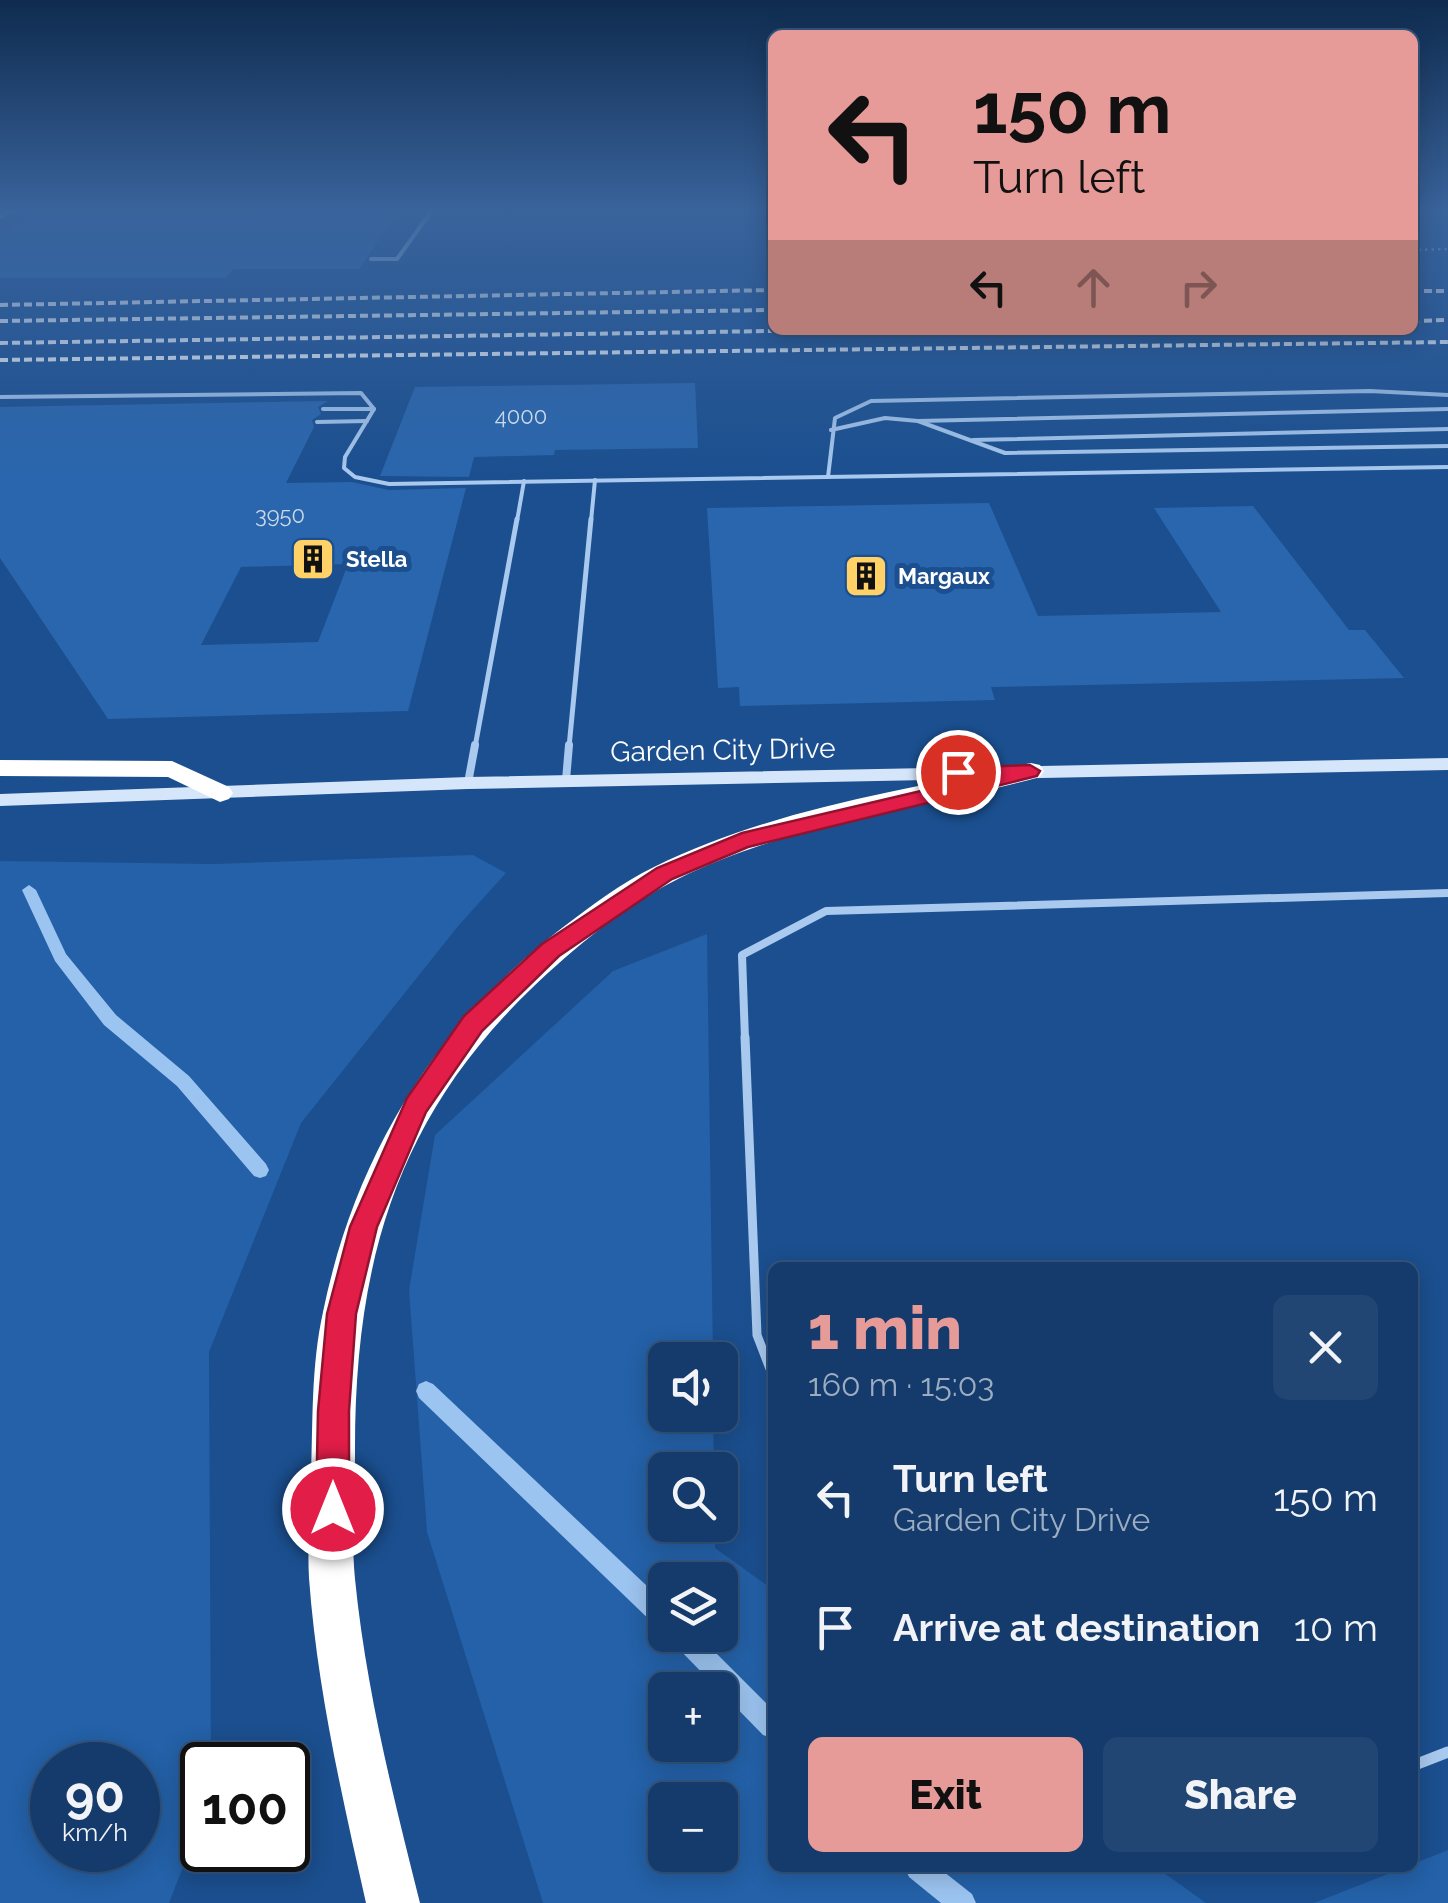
<!DOCTYPE html>
<html lang="en">
<head>
<meta charset="utf-8">
<style>
	:root { --surface:#143b6b; --page:#214673; --text:#f1f3f6; --muted:#9dadc1; --line:#33557e; --accent:#e69b98 }
	body { margin:0; font-family:Raleway,sans-serif; background:var(--page); color:var(--text); height:100vh; display:flex; flex-direction:column; font-size:38px; white-space:nowrap }
	* { box-sizing:border-box; margin:0 }
	p { font-size:32px; color:var(--muted) }
	.icon { flex:none; width:55px; height:55px; fill:none; stroke:currentColor; stroke-width:2; stroke-linecap:round; stroke-linejoin:round }
	.map { position:relative; flex:1; overflow:hidden }
	.panel { position:absolute; left:768px; top:1262px; width:650px; height:610px; display:flex; flex-direction:column; background:var(--surface); border-radius:15px; box-shadow:0 5px 25px #0003,0 0 0 2px var(--line) }
	.panel>* { flex:none }
	.hud { position:absolute; left:768px; top:30px; width:650px; height:305px; border-radius:15px; box-shadow:0 5px 25px #0003,0 0 0 2px var(--line); background:#e69b98; color:#111; overflow:hidden }
	.tools { position:absolute; left:648px; top:1342px; display:grid; gap:20px }
	.tools a { display:grid; place-items:center; width:90px; height:90px; border-radius:15px; background:var(--surface); box-shadow:0 5px 25px #0003,0 0 0 2px var(--line); font-size:50px }
	.speed { position:absolute; left:30px; top:1742px; display:flex; gap:20px; font-size:50px; font-weight:700; text-align:center }
	.speed>* { display:grid; place-content:center; width:130px; height:130px; border-radius:50%; background:var(--surface); box-shadow:0 5px 25px #0003,0 0 0 2px var(--line); line-height:1 }
	.speed small { font-size:25px; font-weight:400 }
	.speed .limit { border:5px solid #111; border-radius:15px; background:#fff; color:#111 }
	.pin { position:absolute; display:grid; place-items:center; width:85px; height:85px; color:#fff; margin:-42px; border:5px solid #fff; border-radius:50%; box-shadow:0 2px 10px #0007 }
	.me { position:absolute; width:110px; margin:-55px; rotate:0deg; stroke-linejoin:round; filter:drop-shadow(0 0 8px #0008) }
	.turn { display:flex; align-items:center; gap:35px; height:210px; padding:0 40px; font-size:45px }
	.turn .icon { width:130px; height:130px; stroke-width:2.5 }
	.turn b { display:block; font-size:70px; line-height:85px }
	.lanes { display:flex; align-items:center; height:95px; padding:0 40px; background:#0003; justify-content:center; gap:50px; direction:ltr }
	.lanes .off { opacity:.35 }
	.round { display:grid; place-items:center; flex:none; width:105px; height:105px; border-radius:15px; background:var(--page) }
	.headline { display:flex; align-items:center; justify-content:space-between; height:170px; padding:0 40px }
	h1 { font-size:60px; font-weight:800; line-height:75px; color:var(--accent) }
	.primary-button { display:flex; gap:20px; margin-top:auto; padding:20px 40px }
	.primary-button a { flex:1; height:115px; border-radius:15px; background:var(--accent); color:#111; font-size:40px; font-weight:800; line-height:115px; text-align:center }
	.primary-button a+a { background:var(--page); color:var(--text) }
	ul { padding:0; list-style:none }
	li { display:flex; align-items:center; gap:30px; height:130px; padding:0 40px }
	li div { flex:1 }
	li b { display:block; font-size:38px }
	li em { font-style:normal }
	.map>svg:first-child { display:block }
	.green { fill:#2461a8; fill-rule:evenodd }
	.lines { fill:none; stroke-linecap:round; stroke-linejoin:round }
	.stream { fill:#9cc4f0; fill-rule:evenodd }
	.building { fill:#2a66ad; fill-rule:evenodd }
	.path { stroke:#a9c9ee; stroke-width:2.5; stroke-dasharray:2.5 4; stroke-linecap:butt }
	.lane-far4 { stroke:#a9c9ee; stroke-width:4 }
	.lane-far3 { stroke:#a9c9ee; stroke-width:5 }
	.lane-far2 { stroke:#a9c9ee; stroke-width:8 }
	.lane-far1 { stroke:#a9c9ee; stroke-width:9 }
	.lane { stroke:#a9c9ee; stroke-width:11 }
	.secondary { fill:#d6e6fa; fill-rule:evenodd }
	.highway { fill:#fff; fill-rule:evenodd }
	.rail { stroke:#fff; stroke-width:4; stroke-dasharray:8 4; stroke-linecap:butt }
	.route { fill:#e11d48; stroke:#92132f; stroke-width:2.5 }
	.labels { text-anchor:middle; dominant-baseline:central; stroke-width:10; stroke-linejoin:round; paint-order:stroke }
	.number-label { font-size:22px; fill:#cad9ea }
	.far-poi-label { font-size:22px; font-weight:bold; fill:#fff; stroke:#1b4f8f; text-anchor:start }
	.street-label { font-size:28px; fill:#fff; stroke:#1b4f8f }
</style>
</head>
<body>
<div class="map">
<svg width="1448" height="1903" viewBox="0 0 1448 1903">
	<rect width="100%" height="100%" fill="#1b4f8f"/>
	<g class="green">
		<path d="M473,855L506,873L459,925L301,1123L209,1352L211,1765H202V1818L169,1903H0V861L213,864ZM52,1765H138V1850H52Z"/>
		<path d="M707,934L713,1360H665V1415H713L714,1470H665V1525H715V1548L772,1589V1868H1157L1206,1903H543L427,1532L409,1290L435,1135L613,971ZM665,1580H720V1635H665ZM665,1690H720V1745H665ZM665,1800H720V1855H665Z"/>
		<polygon points="1448,1850 1448,1903 1314,1903 1403,1868 1412,1868 1413,1864"/>
	</g>
	<g class="lines">
		<g class="stream">
			<polygon points="29,885 36,890 66,954 116,1015 189,1076 266,1164 269,1170 266,1176 260,1178 254,1176 177,1086 104,1025 55,961 22,890"/>
			<polygon points="426,1381 433,1384 665,1603 665,1631 657,1627 419,1398 416,1391 419,1384"/>
			<polygon points="669,1635 698,1635 772,1709 772,1738 763,1735 673,1643"/>
			<polygon points="905,1868 939,1868 972,1894 976,1903 941,1903 909,1877"/>
		</g>
	</g>
	<g class="building">
		<polygon points="36,209 400,209 359,269 233,269 226,278 0,278 0,234"/>
		<polygon points="695,383 698,448 555,450 554,455 474,457 469,477 380,476 415,387"/>
		<path d="M328,401L318,407L321,414L312,420L314,427L286,483L352,482L389,490L466,488L408,711L108,719L0,558V407ZM348,564L318,642L201,645L241,567Z"/>
		<polygon points="989,503 1038,616 1221,612 1154,508 1253,506 1349,630 1365,630 1404,678 991,687 995,700 740,706 739,687 718,688 707,508"/>
	</g>
	<g class="lines">
		<polyline class="path" points="1412,250 1448,249"/>
		<g class="lane-far4">
			<polyline points="0,217 12,209"/>
			<polyline points="371,259 397,259 433,209"/>
			<polyline points="0,397 361,393 374,409 345,457 344,468 355,477 389,484 1448,467"/>
			<polyline points="323,409 374,409"/>
			<polyline points="918,421 1448,409"/>
			<polyline points="317,422 367,421"/>
			<polyline points="831,430 885,418 918,421 1005,453 1448,446"/>
			<polyline points="973,440 1448,429"/>
			<polyline points="828,477 835,418 871,401 1370,391 1448,395"/>
			<polyline points="517,521 524,481"/>
			<polyline points="591,521 595,480"/>
		</g>
		<g class="lane-far3">
			<polyline points="475,747 517,519"/>
			<polyline points="569,747 591,519"/>
		</g>
		<g class="lane-far2">
			<polyline points="566,780 569,745"/>
			<polyline points="468,783 475,745"/>
			<polyline points="745,1039 742,955 826,911 1448,893"/>
		</g>
		<polyline class="lane-far1" points="745,1037 757,1335 772,1374"/>
		<polyline class="lane" points="1412,1766 1448,1752"/>
		<polygon class="secondary" points="1448,758 1448,770 468,789 0,806 0,794 468,777"/>
		<g class="highway">
			<polygon points="0,760 172,761 229,787 233,793 229,799 220,802 168,777 0,776"/>
			<path d="M1031,763L1040,765L1044,771L1040,777C918,810 793,822 678,879C624,906 574,948 531,989C393,1122 354,1270 355,1456C355,1497 351,1538 355,1579C366,1689 393,1796 420,1903H366C342,1796 317,1688 309,1578C307,1544 311,1510 311,1476C313,1421 311,1366 323,1312C355,1156 435,1025 562,928C591,906 621,883 654,867C771,809 904,790 1031,763Z"/>
		</g>
		<g class="rail">
			<polyline points="1412,291 1448,291"/>
			<polyline points="0,305 772,290"/>
			<polyline points="0,321 772,310"/>
			<polyline points="1412,321 1448,320"/>
			<polyline points="0,343 832,330"/>
			<polyline points="0,360 1448,342"/>
		</g>
	</g>
	<linearGradient id="sky" x2="0" y2="1"><stop stop-color="#0f2b4f"/><stop offset="0.44" stop-color="#39639b"/><stop offset="1" stop-color="#39639b" stop-opacity="0"/></linearGradient>
	<rect width="1448" height="476" fill="url(#sky)"/>
	<polygon class="route" points="1030,765 1040,771 1037,776 748,847 672,879 559,956 482,1031 426,1112 377,1227 356,1314 349,1411 349,1509 345,1521 333,1526 321,1521 316,1509 318,1411 327,1314 350,1227 407,1098 464,1016 542,944 657,868 742,833 972,779 951,777 951,768"/>
	<defs>
		<g id="building-square" transform="scale(2.25)"><rect x="-9" y="-9" width="18" height="18" rx="4" fill="#ffd166" stroke="#1b4f8f"/><path d="M-4-6H4V6H1V3H-1V6H-4ZM-2.5-4.3h1.7v1.8h-1.7ZM.8-4.3h1.7v1.8H.8ZM-2.5-1h1.7V.8h-1.7ZM.8-1h1.7V.8H.8Z" fill="#111"/></g>
	</defs>
	<g fill-rule="evenodd">
		<use href="#building-square" x="313" y="559"/>
		<use href="#building-square" x="866" y="576"/>
	</g>
	<g class="labels">
		<g class="number-label">
			<text x="521" y="416">4000</text>
			<text x="280" y="515">3950</text>
		</g>
		<g class="far-poi-label">
			<text x="346" y="559">Stella</text>
			<text x="898" y="576">Margaux</text>
		</g>
		<g class="street-label">
			<text transform="translate(723 750) rotate(-1)">Garden City Drive</text>
		</g>
	</g>
</svg>
<div class="tools">
<a><svg class="icon" aria-label="sound" viewBox="0 0 24 24"><path d="M4 9h4l5-4v14l-5-4H4zM17 9q2 3 0 6"/></svg></a>
<a><svg class="icon" aria-label="search" viewBox="0 0 24 24"><circle cx="10" cy="10" r="6"/><path d="M15 15l6 6"/></svg></a>
<a><svg class="icon" aria-label="layers" viewBox="0 0 24 24"><path d="M12 4l9 5-9 5-9-5zM3 14l9 5 9-5"/></svg></a>
<a>+</a>
<a>−</a>
</div>
<div class="speed"><div>90<small>km/h</small></div><div class="limit">100</div></div>
<div class="pin" style="left:958px;top:772px;background:#d93025"><svg class="icon" aria-label="arrive" viewBox="0 0 24 24"><path d="M6 21V4h12l-3 4 3 4H6"/></svg></div>
<svg class="me" style="left:333px;top:1509px" viewBox="-20 -20 40 40"><circle r="17" fill="#e11d48" stroke="#fff" stroke-width="3"/><path d="M0-11L8 9 0 5-8 9z" fill="#fff"/></svg>
<div class="hud">
<div class="turn"><svg class="icon" aria-label="left" viewBox="0 0 24 24"><path d="M17 20v-9H6M10 6l-5 5 5 5"/></svg><div><b>150 m</b>Turn left</div></div>
<div class="lanes"><svg class="icon" aria-label="left" viewBox="0 0 24 24"><path d="M17 20v-9H6M10 6l-5 5 5 5"/></svg><svg class="icon off" aria-label="ahead" viewBox="0 0 24 24"><path d="M12 20V5M6 11l6-6 6 6"/></svg><svg class="icon off" aria-label="right" viewBox="0 0 24 24"><path d="M7 20v-9h11M14 6l5 5-5 5"/></svg></div>
</div>
<section class="panel">
<div class="headline"><div><h1>1 min</h1><p>160 m · 15:03</p></div><a class="round"><svg class="icon" aria-label="close" viewBox="0 0 24 24"><path d="M6 6l12 12M18 6L6 18"/></svg></a></div>
<ul>
<li><svg class="icon" aria-label="left" viewBox="0 0 24 24"><path d="M17 20v-9H6M10 6l-5 5 5 5"/></svg><div><b>Turn left</b><p>Garden City Drive</p></div><em>150 m</em></li>
<li><svg class="icon" aria-label="arrive" viewBox="0 0 24 24"><path d="M6 21V4h12l-3 4 3 4H6"/></svg><div><b>Arrive at destination</b></div><em>10 m</em></li>
</ul>
<div class="primary-button"><a>Exit</a><a>Share</a></div>
</section>
</div>
</body>
</html>
